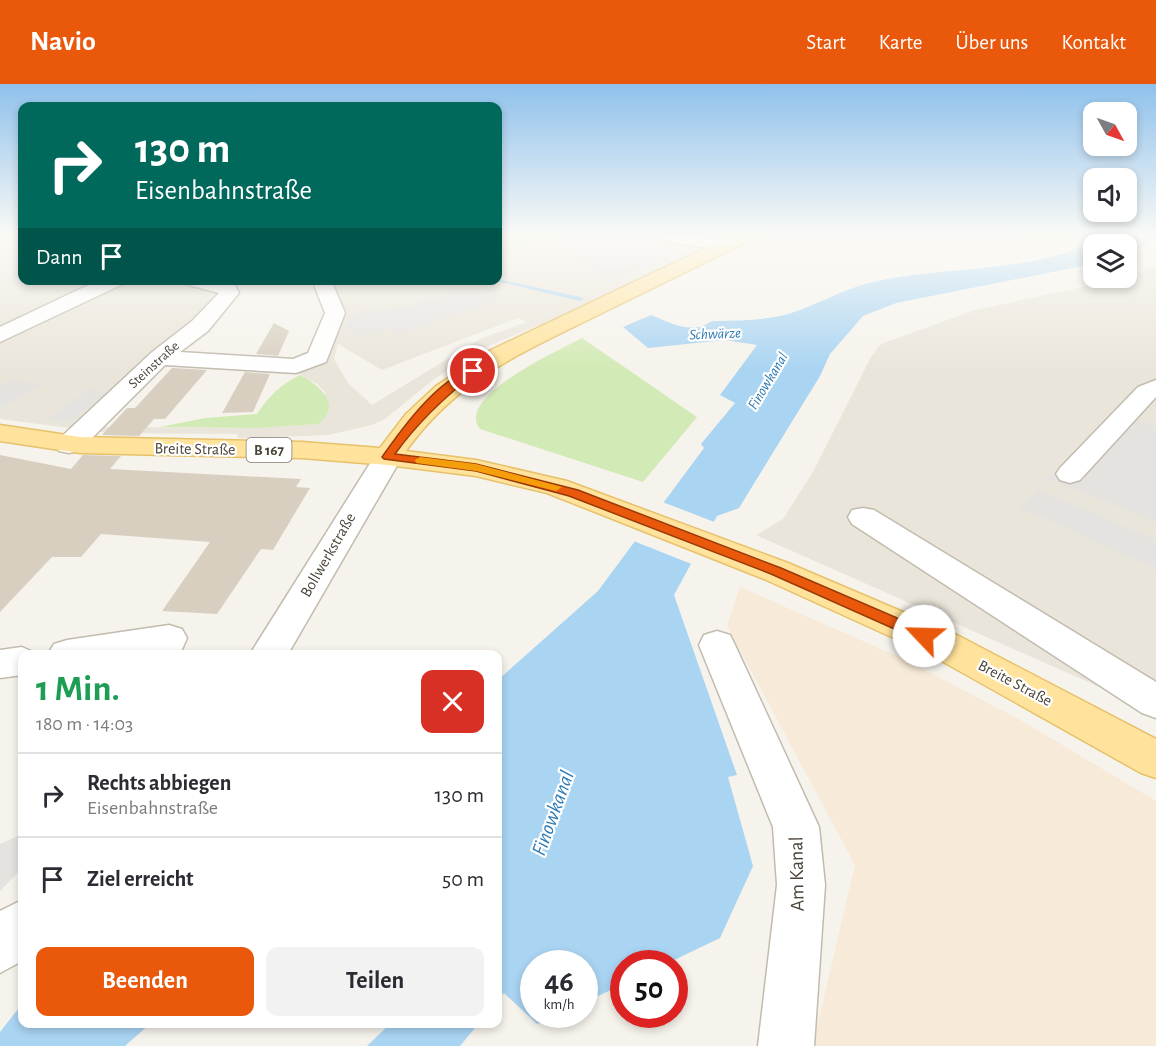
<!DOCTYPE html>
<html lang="de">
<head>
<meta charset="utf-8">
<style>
	:root { --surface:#fff; --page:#f2f2f3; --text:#2b2b33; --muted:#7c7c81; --line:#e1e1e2; --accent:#ea580c }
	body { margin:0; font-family:"Alegreya Sans",sans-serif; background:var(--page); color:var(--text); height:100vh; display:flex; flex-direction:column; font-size:22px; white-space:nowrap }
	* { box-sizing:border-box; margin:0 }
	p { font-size:20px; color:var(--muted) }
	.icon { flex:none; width:33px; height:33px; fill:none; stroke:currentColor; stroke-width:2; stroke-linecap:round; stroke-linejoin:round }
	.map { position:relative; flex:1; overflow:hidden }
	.side { position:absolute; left:18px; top:566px; width:484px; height:378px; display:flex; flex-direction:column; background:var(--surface); border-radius:12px; box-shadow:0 3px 9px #0003 }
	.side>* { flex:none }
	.banner { position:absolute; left:18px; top:18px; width:484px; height:183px; border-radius:12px; box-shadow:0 3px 9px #0003; background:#00695c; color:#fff; overflow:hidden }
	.needle { width:39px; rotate:130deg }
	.buttons { position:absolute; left:1083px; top:18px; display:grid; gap:12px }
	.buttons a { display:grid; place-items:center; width:54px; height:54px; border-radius:12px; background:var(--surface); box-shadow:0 3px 9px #0003; font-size:30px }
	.speed { position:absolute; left:520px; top:866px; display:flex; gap:12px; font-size:30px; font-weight:700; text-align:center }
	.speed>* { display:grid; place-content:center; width:78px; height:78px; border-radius:50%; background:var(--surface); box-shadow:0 3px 9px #0003; line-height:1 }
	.speed small { font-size:15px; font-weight:400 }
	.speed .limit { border:9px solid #d22; background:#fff; color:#111 }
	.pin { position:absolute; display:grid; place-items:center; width:51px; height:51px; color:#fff; margin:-26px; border:3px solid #fff; border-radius:50%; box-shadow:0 2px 6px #0007 }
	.me { position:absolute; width:66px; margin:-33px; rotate:294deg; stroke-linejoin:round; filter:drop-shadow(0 0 4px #0008) }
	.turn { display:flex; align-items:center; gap:21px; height:126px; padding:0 18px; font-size:27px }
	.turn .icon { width:78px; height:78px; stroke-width:2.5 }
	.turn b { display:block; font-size:42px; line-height:51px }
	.then { display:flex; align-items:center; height:57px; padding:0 18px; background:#0003; gap:12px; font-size:22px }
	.round { display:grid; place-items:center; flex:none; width:63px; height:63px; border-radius:12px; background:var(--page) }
	.summary { display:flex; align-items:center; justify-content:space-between; height:102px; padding:0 18px }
	h1 { font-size:36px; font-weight:700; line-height:45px; color:#1e9e55 }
	.action { display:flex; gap:12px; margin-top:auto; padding:12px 18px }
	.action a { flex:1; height:69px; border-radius:12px; background:var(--accent); color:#fff; font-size:24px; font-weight:700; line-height:69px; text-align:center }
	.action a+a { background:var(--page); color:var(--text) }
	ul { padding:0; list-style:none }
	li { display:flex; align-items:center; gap:18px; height:84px; padding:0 18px; border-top:2px solid var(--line) }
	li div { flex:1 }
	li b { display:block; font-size:22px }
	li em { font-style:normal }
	header { display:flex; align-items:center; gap:36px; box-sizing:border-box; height:84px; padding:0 30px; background:var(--accent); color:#fff }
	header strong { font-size:28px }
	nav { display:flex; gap:33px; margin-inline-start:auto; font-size:21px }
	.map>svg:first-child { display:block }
	.residential { fill:#eae5da; fill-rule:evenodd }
	.commercial { fill:#f7ead8 }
	.green { fill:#d2eab5 }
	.parking { fill:#e5e3e0 }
	.water { fill:#a9d4f2 }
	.pier { fill:#f6f3ec }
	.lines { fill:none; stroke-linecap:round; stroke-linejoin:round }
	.stream { fill:#a9d4f2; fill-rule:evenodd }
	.building { fill:#d8cfc1 }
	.minor-casing { stroke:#c2bbae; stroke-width:3 }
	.major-casing { stroke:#e6c16a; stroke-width:3 }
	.minor { fill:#fff; fill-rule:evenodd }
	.major { fill:#ffe39c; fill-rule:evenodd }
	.route { fill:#ea580c; stroke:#983908; stroke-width:1.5 }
	.slow { fill:#f59e0b }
	.labels { text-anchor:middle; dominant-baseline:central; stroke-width:4.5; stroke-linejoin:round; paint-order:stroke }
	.far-street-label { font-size:14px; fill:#4b4439; stroke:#fff }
	.far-water-label { font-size:15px; font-style:italic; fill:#2e7ab2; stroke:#fff }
	.shield { fill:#fff; stroke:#817c74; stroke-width:1.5 }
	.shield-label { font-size:15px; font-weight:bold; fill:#4b4439 }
	.street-label { font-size:16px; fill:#4b4439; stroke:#fff }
	.near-street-label { font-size:20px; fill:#4b4439; stroke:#fff }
	.near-water-label { font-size:21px; font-style:italic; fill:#2e7ab2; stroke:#fff }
</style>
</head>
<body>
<header>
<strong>Navio</strong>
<nav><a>Start</a><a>Karte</a><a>Über uns</a><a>Kontakt</a></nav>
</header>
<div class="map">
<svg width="1156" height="962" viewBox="0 0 1156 962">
	<rect width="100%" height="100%" fill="#f6f3ec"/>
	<g class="residential">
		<path d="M0,152H22V196H192L228,205L102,343L259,344L318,340L325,308L317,300L283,281L305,280L333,237L321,197L498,196V152H731L575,226L486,263L434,295L385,335L372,341L328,351L257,354H237L238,350L109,349L0,335ZM518,234L527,238L482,254L372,321L348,299L334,275L338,260L382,286Z"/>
		<polygon points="1156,181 1156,628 756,451 783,435 814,386 871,273 881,260 975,226 1126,194"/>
	</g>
	<polygon class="commercial" points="740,503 906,576 1024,638 1156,717 1156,962 815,962 816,947 855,781 727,542"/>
	<g class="green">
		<polygon points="498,152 537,152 498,178"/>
		<path d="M582,254L697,333L643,398L480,345C454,313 560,266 582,254Z"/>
		<path d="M300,291C318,300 344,321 318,340L259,344L160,343L205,334L257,330C269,312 280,301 300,291Z"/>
	</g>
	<g class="parking">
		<polygon points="560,152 615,152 694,162 611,198 559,165 549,164"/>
		<polygon points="461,205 504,213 399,250 388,243 361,253 345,244 351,229 400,225"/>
		<polygon points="12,296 41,300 0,325 0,303"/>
		<polygon points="90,305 107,308 70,339 48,335"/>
		<polygon points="1124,332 1156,343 1156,438 1042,392 1070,390"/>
		<polygon points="1039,406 1156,456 1156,485 1019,423"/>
		<polygon points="22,750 22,784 0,807 0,760"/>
	</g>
	<g class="water">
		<path d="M1105,152H1156V155L1127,169L1126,160H1094L1093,180L896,219L863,232L830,270L820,292L739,424L717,432L674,511L737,691L728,693L753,782L720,854L668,879H624V900L585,918V879H534V930H559L537,940L504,909L498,916V596L598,507L704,364L701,360L735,319L720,311L757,261L725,256L648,264L623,243L651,231C667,237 681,246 699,243C705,242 709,237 715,237C740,236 763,237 788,230C815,222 841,206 869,199C947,180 1032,192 1105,152Z"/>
		<polygon points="22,920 22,939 151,939 125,962 0,962 0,948"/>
		<polygon points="391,939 479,939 460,962 367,962"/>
	</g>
	<polygon class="pier" points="660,417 717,439 694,481 631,456"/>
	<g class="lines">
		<polygon class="stream" points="498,195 580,213 583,215 580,217 492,196 498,196"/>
	</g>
	<g class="building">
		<polygon points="274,239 289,247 278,272 256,270"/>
		<polygon points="172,284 207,286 165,335 154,335 139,352 102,351 127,324 135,324"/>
		<polygon points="245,288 270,290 253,328 222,329"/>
		<polygon points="0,371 71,385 83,371 121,372 110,385 301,395 296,403 310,404 273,466 261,465 217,530 162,527 210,458 101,450 81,473 52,473 0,528"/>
	</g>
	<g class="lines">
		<g class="minor-casing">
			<g id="minor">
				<polygon points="658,152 698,152 732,158 735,162 726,167 667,157"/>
				<polygon points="99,196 125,196 123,200 0,258 0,243"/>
				<polygon points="183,196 217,196 235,201 239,209 208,247 180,268 293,275 308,269 325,229 312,196 331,196 345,229 326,278 296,289 165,281 79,367 69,369 59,367 55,361 59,355 151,269 192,237 219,209 185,200"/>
				<polygon points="1156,296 1156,313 1080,396 1070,399 1060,396 1056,390 1060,384 1138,303"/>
				<polygon points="388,365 398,367 402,373 288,570 250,570 374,373 378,367"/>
				<polygon points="863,424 874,426 1156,598 1156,634 1142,629 852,440 848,433 852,426"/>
				<polygon points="169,541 182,545 187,554 180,570 48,570 54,560 67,556"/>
				<polygon points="717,547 730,551 735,561 819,743 825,801 814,962 758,962 777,801 773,743 699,561 704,551"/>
				<polygon points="22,563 37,570 22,570 22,591 0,594 0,566"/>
				<polygon points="22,816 22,877 0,889 0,827"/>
			</g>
		</g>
		<g class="major-casing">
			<path id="major" d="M731,152H754L751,156C700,181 649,206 598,231C523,268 457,295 406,367L476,376L567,397L788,479L957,551L1156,655V694L1141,689L931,571L764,495L547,409L476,392L388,381L302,374L80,369L0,357V341L80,353L302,358L380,364L406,330L436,302L491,266Z"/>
		</g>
		<use href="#minor" class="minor"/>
		<use href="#major" class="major"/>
	</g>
	<linearGradient id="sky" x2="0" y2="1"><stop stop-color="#8fc1ec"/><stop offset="0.53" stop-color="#fbfaf6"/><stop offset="1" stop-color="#fbfaf6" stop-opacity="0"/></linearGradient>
	<rect width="1156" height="287" fill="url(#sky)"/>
	<path class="route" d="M473,284L476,285V289C444,313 419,337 395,370L476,380L578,406L781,484L930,548L932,552L930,556H919L771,490L569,412L476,387L384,375L382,373C403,343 437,296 473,284Z"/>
	<polygon class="slow" points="420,373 476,380 562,403 556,407 476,387 416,379 415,376"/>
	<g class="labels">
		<g class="far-street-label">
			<text transform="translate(154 281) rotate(-42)">Steinstraße</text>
		</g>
		<g class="far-water-label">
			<text transform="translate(715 250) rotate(-2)">Schwärze</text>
			<text transform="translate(768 297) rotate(-59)">Finowkanal</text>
		</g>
		<rect class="shield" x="246.5" y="354" width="45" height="24" rx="4.5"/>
		<g class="shield-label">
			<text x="269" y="366">B 167</text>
		</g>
		<g class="street-label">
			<text transform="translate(195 365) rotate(1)">Breite Straße</text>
			<text transform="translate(328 471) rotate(-60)">Bollwerkstraße</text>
			<text transform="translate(1015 599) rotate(28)">Breite Straße</text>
		</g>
		<g class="near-street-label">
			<text transform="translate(797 790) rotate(-91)">Am Kanal</text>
		</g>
		<g class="near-water-label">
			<text transform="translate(553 729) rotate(-70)">Finowkanal</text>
		</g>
	</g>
</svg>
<div class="buttons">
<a><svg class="needle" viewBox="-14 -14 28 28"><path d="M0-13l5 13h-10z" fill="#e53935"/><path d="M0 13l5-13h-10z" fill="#7c7c81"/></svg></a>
<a><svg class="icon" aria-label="sound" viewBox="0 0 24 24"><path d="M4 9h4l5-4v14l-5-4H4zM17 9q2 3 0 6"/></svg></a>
<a><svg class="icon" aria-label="layers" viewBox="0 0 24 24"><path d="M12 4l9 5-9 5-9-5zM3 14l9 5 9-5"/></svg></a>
</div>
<div class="speed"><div>46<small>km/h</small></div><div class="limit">50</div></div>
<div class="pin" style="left:473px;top:287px;background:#d93025"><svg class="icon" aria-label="arrive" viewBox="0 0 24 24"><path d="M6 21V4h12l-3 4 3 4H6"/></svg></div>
<svg class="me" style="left:924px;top:552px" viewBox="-20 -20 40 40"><circle r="19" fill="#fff"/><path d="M0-13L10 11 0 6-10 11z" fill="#ea580c"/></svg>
<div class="banner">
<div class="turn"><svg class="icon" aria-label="right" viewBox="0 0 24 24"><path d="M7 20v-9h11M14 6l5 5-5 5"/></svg><div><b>130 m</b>Eisenbahnstraße</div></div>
<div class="then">Dann<svg class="icon" aria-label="arrive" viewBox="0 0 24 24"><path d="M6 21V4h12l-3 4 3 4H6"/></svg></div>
</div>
<section class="side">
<div class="summary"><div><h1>1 Min.</h1><p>180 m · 14:03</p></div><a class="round" style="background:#d93025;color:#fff"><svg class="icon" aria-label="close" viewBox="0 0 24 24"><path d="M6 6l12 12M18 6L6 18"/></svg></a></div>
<ul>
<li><svg class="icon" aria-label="right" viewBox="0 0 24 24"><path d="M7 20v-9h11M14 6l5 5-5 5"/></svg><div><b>Rechts abbiegen</b><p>Eisenbahnstraße</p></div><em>130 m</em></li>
<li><svg class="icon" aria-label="arrive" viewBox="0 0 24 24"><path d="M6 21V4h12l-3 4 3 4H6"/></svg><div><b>Ziel erreicht</b></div><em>50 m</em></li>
</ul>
<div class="action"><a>Beenden</a><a>Teilen</a></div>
</section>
</div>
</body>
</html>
